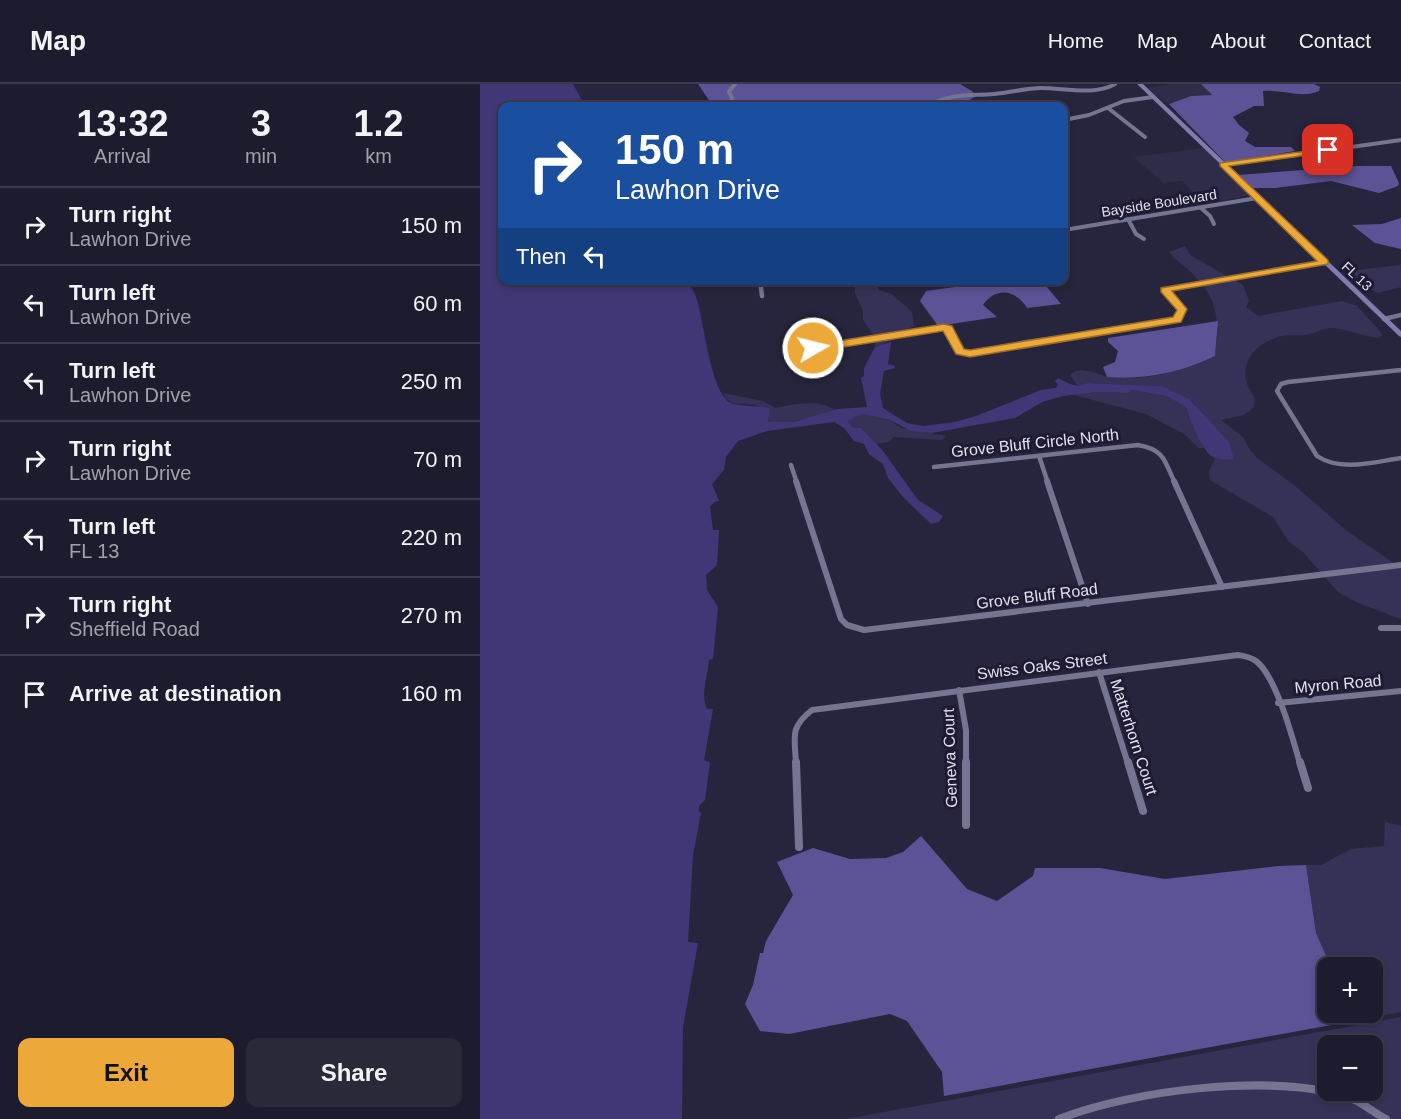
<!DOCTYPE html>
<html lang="en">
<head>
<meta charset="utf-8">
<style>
	:root { --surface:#1d1c2e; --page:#2a293a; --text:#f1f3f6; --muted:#a0a1aa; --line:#3b3a4a; --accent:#eca93a }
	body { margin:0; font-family:Helvetica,sans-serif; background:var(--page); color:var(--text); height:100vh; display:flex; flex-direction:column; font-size:22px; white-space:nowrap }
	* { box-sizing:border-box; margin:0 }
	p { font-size:20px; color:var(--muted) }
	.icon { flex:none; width:33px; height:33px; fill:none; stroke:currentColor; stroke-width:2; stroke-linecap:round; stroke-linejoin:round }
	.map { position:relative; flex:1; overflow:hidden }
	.sheet { display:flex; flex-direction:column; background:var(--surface); width:480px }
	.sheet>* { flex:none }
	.top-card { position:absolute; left:18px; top:18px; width:570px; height:183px; border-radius:12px; box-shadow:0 3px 9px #0003,0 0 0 2px var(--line); background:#1a4fa0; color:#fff; overflow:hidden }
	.controls { position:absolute; left:837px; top:873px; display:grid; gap:12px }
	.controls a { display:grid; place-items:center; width:66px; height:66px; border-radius:12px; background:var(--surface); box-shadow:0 3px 9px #0003,0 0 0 2px var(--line); font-size:30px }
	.pin { position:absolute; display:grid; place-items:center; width:51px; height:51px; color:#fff; margin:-26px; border-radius:12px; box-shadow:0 3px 9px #0006 }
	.me { position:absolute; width:66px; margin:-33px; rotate:82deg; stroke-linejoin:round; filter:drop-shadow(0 0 4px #0008) }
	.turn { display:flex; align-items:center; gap:21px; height:126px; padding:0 18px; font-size:27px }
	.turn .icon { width:78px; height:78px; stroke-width:2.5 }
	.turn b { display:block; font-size:42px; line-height:51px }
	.then { display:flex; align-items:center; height:57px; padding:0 18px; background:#0003; gap:12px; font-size:22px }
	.eta { display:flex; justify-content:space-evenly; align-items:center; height:102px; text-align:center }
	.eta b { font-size:36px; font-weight:800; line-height:42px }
	.primary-button { display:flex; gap:12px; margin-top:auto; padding:12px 18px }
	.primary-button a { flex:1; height:69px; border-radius:12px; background:var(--accent); color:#111; font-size:24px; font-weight:800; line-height:69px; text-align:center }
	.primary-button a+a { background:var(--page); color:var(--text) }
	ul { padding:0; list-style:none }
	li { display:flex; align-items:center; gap:18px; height:78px; padding:0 18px; border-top:2px solid var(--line) }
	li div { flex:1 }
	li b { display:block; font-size:22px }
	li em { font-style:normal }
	header { display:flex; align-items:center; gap:36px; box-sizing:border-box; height:84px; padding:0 30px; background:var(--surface); border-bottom:2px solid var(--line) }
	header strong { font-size:28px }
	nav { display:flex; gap:33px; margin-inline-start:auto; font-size:21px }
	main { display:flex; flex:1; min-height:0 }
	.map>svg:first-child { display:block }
	.built { fill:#2f2c4a }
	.green { fill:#363257; fill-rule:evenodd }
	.forest { fill:#5b5395 }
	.water { fill:#413776 }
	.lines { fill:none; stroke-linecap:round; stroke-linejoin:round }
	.street-far3 { stroke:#757491; stroke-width:4 }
	.street-far2 { stroke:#757491; stroke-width:4.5 }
	.street-far1 { stroke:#757491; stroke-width:6 }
	.street { stroke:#757491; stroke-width:8 }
	.secondary { fill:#807cad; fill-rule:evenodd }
	.route { fill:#eca93a; stroke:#996e26; stroke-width:1.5 }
	.labels { text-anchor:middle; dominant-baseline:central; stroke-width:6; stroke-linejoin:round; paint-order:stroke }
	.far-street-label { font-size:14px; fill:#e1e0f0; stroke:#1e1b32 }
	.street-label { font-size:16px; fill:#e1e0f0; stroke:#1e1b32 }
</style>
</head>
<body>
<header>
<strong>Map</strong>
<nav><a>Home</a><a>Map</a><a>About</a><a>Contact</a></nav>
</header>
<main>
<section class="sheet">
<div class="eta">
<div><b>13:32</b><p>Arrival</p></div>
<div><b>3</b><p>min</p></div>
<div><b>1.2</b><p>km</p></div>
</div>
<ul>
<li><svg class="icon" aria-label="right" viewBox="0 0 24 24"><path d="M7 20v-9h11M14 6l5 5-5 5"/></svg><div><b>Turn right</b><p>Lawhon Drive</p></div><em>150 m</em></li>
<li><svg class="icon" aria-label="left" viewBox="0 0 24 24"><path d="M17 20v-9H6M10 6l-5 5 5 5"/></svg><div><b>Turn left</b><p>Lawhon Drive</p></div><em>60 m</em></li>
<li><svg class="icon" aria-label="left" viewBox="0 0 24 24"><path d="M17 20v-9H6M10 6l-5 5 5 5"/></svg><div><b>Turn left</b><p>Lawhon Drive</p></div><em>250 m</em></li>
<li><svg class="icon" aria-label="right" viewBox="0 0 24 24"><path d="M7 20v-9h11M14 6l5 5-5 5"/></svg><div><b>Turn right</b><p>Lawhon Drive</p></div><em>70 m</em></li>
<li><svg class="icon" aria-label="left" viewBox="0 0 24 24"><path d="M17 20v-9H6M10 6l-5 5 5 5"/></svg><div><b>Turn left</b><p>FL 13</p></div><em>220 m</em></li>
<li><svg class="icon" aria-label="right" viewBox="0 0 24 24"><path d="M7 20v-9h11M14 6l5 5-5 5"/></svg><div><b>Turn right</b><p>Sheffield Road</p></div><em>270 m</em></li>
<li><svg class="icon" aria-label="arrive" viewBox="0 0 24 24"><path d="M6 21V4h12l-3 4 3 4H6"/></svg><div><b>Arrive at destination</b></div><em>160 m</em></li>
</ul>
<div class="primary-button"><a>Exit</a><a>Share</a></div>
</section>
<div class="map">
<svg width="921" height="1035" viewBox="0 0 921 1035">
	<rect width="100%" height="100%" fill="#27253d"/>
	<g class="built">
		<polygon points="691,0 721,0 733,11 711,12 688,20 666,4"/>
		<polygon points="724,64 771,111 725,120 702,97 683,99 654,73"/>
	</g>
	<g class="green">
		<path d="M705,162L710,171L763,201L769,217L766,223L778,232L862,217L877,222L903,251L898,254C883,252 867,245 852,244C844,243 834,250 825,251C816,252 808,250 798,253C768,262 755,289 775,314L774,323L764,331L741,336L763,353L770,366L777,374L814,401L867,447L921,484V535L878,519L858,508L823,468L809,458L793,433L730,396L729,387L735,375L733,372L746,376L748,358L709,315L682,302L607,299L598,302L590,291C600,280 617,291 630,293C666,297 702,288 735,272C740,235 738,213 709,186C703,180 694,176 689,168Z"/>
		<polygon points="921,181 921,203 898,209 870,193 868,187"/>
		<path d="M375,197H396L395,198L399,206L412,210L432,228L434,242C418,249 412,259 395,263L394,252L383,236V227L375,209Z"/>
		<polygon points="651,306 686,312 706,323 708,332 726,364 719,364 704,350 666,330 594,311 618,308 648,309"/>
		<path d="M243,309L283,317L296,324C315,320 338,315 355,326L314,338H288L290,326C283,324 276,321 269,320C257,319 250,323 243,309Z"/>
		<polygon points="382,330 410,336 421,344 466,352 462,356 414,353 409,358 395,360 381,344 372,343 366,337"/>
		<polygon points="905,738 921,742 921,928 884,935 879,929 892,928 892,884 851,883 836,849 826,781 841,781 871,765 904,762"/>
		<path d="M921,933V1035H366ZM848,962H892V1006H848Z"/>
	</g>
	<g class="forest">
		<polygon points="218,0 480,0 492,7 496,12 486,18 495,22 233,22"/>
		<path d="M721,0H834L840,3L839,7C821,15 803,5 783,7L784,22H774L753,33L759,41L769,49L765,57L775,63H811L815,67L746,79L689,20L711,12L732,11Z"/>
		<polygon points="877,82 911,82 919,99 918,102 899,109 851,97 795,104 769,104 757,91"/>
		<polygon points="921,134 921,165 895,159 872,141 902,140"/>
		<path d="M562,197L581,220L547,224C536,206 516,202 503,221L517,233L458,242L440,217L446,207L518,197Z"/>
		<path d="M738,237L735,272C700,289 665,296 627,293L623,283L635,278L638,267L628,258V254Z"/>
		<polygon points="441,752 487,805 517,817 553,792 555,784 620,784 685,795 799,782 826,781 836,849 851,883 848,884 848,928 879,929 884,935 464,1012 462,988 427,937 410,930 309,950 280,947 265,920 273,901 280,869 283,869 286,857 313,811 297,778 333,764 370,775 406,774 423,768"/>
	</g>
	<path class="water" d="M0,0H93L105,22H22V196L207,197C210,202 214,207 216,213C224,235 230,309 251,319C257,322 279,322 288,324L290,326L288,338H314L357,325L387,323L381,294L384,292V284L395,263L411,258L408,280L415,282V284L404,287L400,310L403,324L427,339L443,342L475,338L496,332L561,306L576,304L578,301L575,297L578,294L590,300L598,302L607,299L682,302L709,315L749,358L754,375C747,376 737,376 730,371C722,364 708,333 706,323L686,312L652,306L648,309L618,308L583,312L562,318L535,334L452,349L431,347L410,336L382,330L367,337L372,343L381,344L403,367L438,416L463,432L459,438L451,440L422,412L408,394L403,380L389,370L384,360L374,357L364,344L354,338L287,347L258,357L246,373L244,386L232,400L239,417L234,418L230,423L233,446H239L237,481L226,491L227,506L238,523L233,575L229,576C228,592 220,610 227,625H233L224,676L230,678L225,716L219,722V727L221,729L213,771L208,858L218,859L203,943L202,1035H0Z"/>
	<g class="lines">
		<g class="street-far3">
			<polyline points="250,22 252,14 249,8 255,0"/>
			<path d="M446,22C474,9 485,12 514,10C530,9 545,4 561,4C584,4 615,12 635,0"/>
			<polyline points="628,24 665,53"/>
			<polyline points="584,36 609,31 644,17 673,13"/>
			<polyline points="743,81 921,56"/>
			<polyline points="721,124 730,132 734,140"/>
			<polyline points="648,135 656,150 664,155"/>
			<polyline points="584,146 777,114"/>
		</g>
		<g class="street-far2">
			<polyline points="280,196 282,212"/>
			<polyline points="904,235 921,231"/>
			<path d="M921,286L808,298L801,300L797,307L837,372C861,388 894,378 921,374"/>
			<polyline points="328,292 317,270 320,267 464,243 468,244 480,267 495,269 547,258 690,238 697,236 702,225 685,206 845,178"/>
			<polyline points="559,372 568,399"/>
			<polyline points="311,381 317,399"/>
			<path d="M454,383L658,361C685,366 684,376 695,399"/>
		</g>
		<g class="street-far1">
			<polyline points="316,397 361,535 367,541 384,546 921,481"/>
			<polyline points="567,397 608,520"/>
			<polyline points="694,397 742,503"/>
			<polyline points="901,544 921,544"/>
			<polyline points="619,588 648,680"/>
			<polyline points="479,606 486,646 486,680"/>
			<polyline points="798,619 921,607"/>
			<path d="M316,680C315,653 309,644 332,626L758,571C764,572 771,573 776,577C796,592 813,655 820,680"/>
		</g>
		<g class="street">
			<polyline points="316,678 319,763"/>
			<polyline points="486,678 486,741"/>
			<polyline points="648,678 663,727"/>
			<polyline points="820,678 828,704"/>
			<path d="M579,1035C652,1006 795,988 871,1014C883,1019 894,1029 906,1035"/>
		</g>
		<polygon class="secondary" points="657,0 663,0 921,247 921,253 919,252"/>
	</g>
	<polygon class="route" points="848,64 852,66 850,68 749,82 848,176 848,180 692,207 707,225 701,238 490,273 476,270 463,247 333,268 327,264 333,261 464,240 472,242 484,265 490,266 693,233 697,226 681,208 681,204 837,177 740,82 740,79"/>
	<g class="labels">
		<g class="far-street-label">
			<text transform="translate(679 119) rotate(-9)">Bayside Boulevard</text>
			<text transform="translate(877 192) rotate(43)">FL 13</text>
		</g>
		<g class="street-label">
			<text transform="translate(555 359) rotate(-6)">Grove Bluff Circle North</text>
			<text transform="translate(557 512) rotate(-7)">Grove Bluff Road</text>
			<text transform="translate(562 582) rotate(-7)">Swiss Oaks Street</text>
			<text transform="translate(858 600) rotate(-5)">Myron Road</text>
			<text transform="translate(654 653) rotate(72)">Matterhorn Court</text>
			<text transform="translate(470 674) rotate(-92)">Geneva Court</text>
		</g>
	</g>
</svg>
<div class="controls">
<a>+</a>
<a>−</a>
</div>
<div class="pin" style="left:848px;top:66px;background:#d93025"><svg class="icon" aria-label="arrive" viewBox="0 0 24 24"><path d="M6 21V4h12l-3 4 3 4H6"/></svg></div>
<svg class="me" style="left:333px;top:264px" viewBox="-20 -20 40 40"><circle r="17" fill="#eca93a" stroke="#fff" stroke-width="3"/><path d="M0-11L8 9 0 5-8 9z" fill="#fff"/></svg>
<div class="top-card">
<div class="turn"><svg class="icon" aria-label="right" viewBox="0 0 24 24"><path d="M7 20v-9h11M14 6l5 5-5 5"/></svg><div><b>150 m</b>Lawhon Drive</div></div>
<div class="then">Then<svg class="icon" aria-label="left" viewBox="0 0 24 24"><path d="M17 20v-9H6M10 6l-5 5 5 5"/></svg></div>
</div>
</div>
</main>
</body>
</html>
